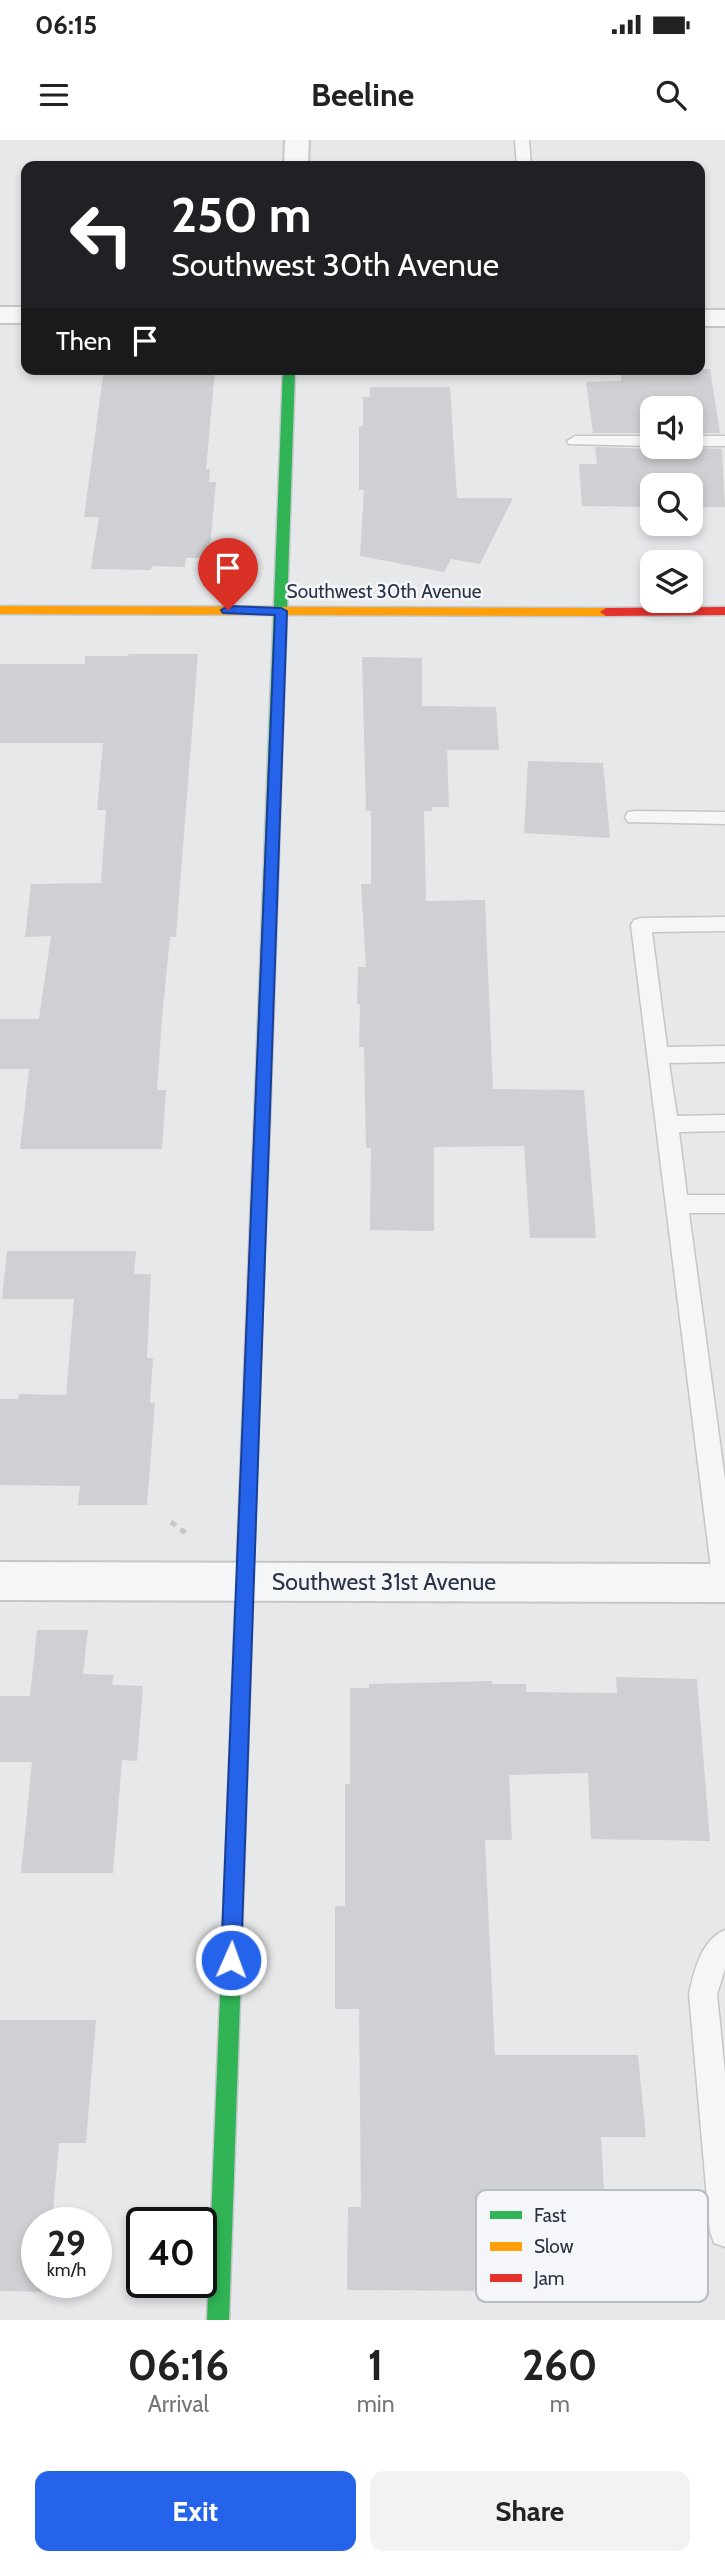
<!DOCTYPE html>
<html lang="en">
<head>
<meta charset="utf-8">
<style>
	:root { --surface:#fff; --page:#f2f2f2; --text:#222; --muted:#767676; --accent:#2563eb }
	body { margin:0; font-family:Cabin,sans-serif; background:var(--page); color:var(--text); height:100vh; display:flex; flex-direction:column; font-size:26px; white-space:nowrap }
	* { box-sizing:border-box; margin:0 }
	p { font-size:23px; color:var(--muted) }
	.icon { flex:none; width:38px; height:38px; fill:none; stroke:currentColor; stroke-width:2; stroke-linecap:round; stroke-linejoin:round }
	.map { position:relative; height:2180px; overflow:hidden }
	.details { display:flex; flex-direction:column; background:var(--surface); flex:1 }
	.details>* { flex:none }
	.top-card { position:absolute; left:21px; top:21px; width:684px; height:214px; border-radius:14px; box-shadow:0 4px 10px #0003; background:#202124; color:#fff; overflow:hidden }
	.controls { position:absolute; left:640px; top:256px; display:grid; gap:14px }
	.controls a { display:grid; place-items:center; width:63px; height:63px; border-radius:14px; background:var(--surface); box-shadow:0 4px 10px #0003; font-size:35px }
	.speed { position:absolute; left:21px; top:2067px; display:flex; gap:14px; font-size:35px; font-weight:700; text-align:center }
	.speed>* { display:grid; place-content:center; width:91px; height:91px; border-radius:50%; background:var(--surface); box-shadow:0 4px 10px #0003; line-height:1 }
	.speed small { font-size:18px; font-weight:400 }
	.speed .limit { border:4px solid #111; border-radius:10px; background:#fff; color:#111 }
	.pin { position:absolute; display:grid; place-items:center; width:60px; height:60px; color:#fff; margin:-72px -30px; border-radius:50% 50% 50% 0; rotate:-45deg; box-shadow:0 0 7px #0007 }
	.pin .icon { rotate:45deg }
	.me { position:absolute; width:77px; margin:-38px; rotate:2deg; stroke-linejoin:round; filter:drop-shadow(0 0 5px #0008) }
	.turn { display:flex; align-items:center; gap:24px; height:147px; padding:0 35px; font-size:32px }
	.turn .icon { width:91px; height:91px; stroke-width:2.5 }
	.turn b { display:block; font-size:49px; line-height:60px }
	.then { display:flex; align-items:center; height:66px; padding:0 35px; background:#0003; gap:14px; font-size:26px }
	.eta { display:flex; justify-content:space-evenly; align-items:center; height:119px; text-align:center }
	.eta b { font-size:42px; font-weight:700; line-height:49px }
	.primary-button { display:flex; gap:14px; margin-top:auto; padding:14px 35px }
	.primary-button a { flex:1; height:80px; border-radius:14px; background:var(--accent); color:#fff; font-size:28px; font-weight:700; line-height:80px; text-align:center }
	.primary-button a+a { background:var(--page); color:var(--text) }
	.status { display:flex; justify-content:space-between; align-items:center; height:49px; padding:0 35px; background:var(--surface); direction:ltr }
	.status svg { height:19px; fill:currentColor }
	header { display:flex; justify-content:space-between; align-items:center; height:91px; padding:0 35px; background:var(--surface); font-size:32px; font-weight:700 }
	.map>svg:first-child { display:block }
	.building { fill:#ced0d3 }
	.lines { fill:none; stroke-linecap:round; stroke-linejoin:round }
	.lane-casing { stroke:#c4c6c8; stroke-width:3 }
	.street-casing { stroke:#c4c6c8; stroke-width:4 }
	.fast-casing { stroke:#c4c6c8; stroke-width:3 }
	.slow-casing { stroke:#c4c6c8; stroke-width:3 }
	.jam-casing { stroke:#c4c6c8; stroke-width:3 }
	.path { stroke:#c5c6ca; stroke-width:5; stroke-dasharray:6 6; stroke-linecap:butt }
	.lane { fill:#f5f6f7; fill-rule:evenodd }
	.street { fill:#f5f6f7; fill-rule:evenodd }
	.fast { fill:#30b455; fill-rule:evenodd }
	.slow { fill:#ff9f0a; fill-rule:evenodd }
	.jam { fill:#e5322d; fill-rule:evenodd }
	.route { fill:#2563eb; stroke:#184099; stroke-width:2 }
	.labels { text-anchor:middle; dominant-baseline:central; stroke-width:5; stroke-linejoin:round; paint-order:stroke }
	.far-street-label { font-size:19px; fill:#2b3445; stroke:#f4f6f9 }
	.street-label { font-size:23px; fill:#2b3445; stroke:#f4f6f9 }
	.key { fill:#f4f6f9; stroke:#b8bcc3; stroke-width:2 }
	.key-label { font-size:19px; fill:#2b3445 }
</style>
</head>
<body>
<div class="status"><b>06:15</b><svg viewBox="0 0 49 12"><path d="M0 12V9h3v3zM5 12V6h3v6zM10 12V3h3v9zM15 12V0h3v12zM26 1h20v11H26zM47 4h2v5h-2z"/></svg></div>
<header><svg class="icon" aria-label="menu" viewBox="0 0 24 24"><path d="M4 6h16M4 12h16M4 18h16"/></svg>Beeline<svg class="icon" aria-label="search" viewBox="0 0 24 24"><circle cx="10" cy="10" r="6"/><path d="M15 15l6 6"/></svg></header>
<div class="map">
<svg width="725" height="2180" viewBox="0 0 725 2180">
	<rect width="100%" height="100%" fill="#e6e8ea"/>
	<g class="building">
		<polygon points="104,229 215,229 206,329 210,329 209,342 216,342 209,418 186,418 185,427 152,426 151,430 91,429 99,377 84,377"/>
		<polygon points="621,229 710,229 720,293 691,293 691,268 653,268 653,293 593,293 586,242 621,241"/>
		<polygon points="370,247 450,247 457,358 513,358 480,424 451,419 444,432 360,416 364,350 359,350 359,286 363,286 363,257 370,257"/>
		<polygon points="656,306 722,309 725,367 691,367 691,345 653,345 653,367 582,366 579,324 597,324 595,307 653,309"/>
		<polygon points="128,514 198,514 176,797 170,797 162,878 157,950 166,950 162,1009 20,1009 29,929 0,929 0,879 39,879 51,796 25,797 31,744 101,743 106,670 97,670 103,603 0,603 0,524 85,524 85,516 129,516"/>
		<polygon points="362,517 422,518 422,566 496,567 499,610 447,610 449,667 432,667 432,671 424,671 426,761 485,760 493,949 584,950 596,1098 530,1098 524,1006 434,1007 434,1091 370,1090 371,1008 366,1008 364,907 359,907 360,864 357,864 358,827 366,827 361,744 371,744 371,671 366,671"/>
		<polygon points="528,621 603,623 610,698 524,693"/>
		<polygon points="7,1111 136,1111 134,1134 151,1134 147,1218 153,1218 150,1263 155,1263 147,1365 78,1365 80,1346 0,1345 0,1259 18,1259 19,1254 66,1255 74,1159 2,1159"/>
		<polygon points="37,1490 88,1490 83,1534 114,1535 112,1545 143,1546 137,1621 122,1620 113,1733 21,1733 32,1622 0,1622 0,1556 30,1556"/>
		<polygon points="616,1537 697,1539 710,1701 591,1699 588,1633 509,1635 512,1700 485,1700 495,1915 638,1915 646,1997 601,1997 605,2068 503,2068 506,2131 498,2131 499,2151 347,2150 348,2067 361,2067 359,1869 335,1869 335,1766 345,1766 345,1644 350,1644 350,1548 369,1548 369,1544 492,1541 492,1544 526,1544 526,1552 617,1553"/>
		<polygon points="0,1880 96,1880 86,2003 59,2003 52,2082 37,2082 37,2142 46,2142 45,2152 0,2151"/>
	</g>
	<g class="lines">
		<g class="lane-casing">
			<g id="lane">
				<polygon points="515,0 529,0 531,26 517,26"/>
				<polygon points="575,296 653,296 653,306 569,304 567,301"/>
				<rect x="691" y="296" width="34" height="10"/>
				<polygon points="635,671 725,672 725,684 628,682 625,677 628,672"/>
				<polygon points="725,777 725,791 652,792 667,907 725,906 725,922 669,923 677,976 725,975 725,991 679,992 687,1055 725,1055 725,1073 689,1073 725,1340 725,1447 716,1444 712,1436 631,785 634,780 641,778"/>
				<path d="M725,1790V1829L717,1854L725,1933V2107L714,2103L710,2092L689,1854C694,1831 701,1800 725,1790Z"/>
			</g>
		</g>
		<g class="street-casing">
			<g id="street">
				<polygon points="285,0 309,0 308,26 284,26"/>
				<rect x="0" y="167" width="26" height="16"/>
				<rect x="700" y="170" width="25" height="16"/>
				<polygon points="0,1422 725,1424 725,1462 0,1460"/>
			</g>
		</g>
		<g class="fast-casing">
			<g id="fast">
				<polygon points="283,229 295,229 270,982 262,988 254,982"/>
				<polygon points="231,1822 238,1825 241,1832 229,2180 207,2180 221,1832 224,1825"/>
			</g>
		</g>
		<g class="slow-casing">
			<g id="slow">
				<polygon points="0,466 606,468 612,472 606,476 0,474"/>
				<polygon points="251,1254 257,1256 259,1261 241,1832 238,1839 231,1842 224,1839 221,1832 243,1261 245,1256"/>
			</g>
		</g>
		<g class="jam-casing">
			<g id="jam">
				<polygon points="725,467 725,475 606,476 600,472 606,468"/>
				<polygon points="262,976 270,982 259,1261 257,1266 251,1268 245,1266 243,1261 254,982"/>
			</g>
		</g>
		<polyline class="path" points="171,1382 187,1394"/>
		<use href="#lane" class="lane"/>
		<use href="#street" class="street"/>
		<use href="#fast" class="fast"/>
		<use href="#slow" class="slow"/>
		<use href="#jam" class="jam"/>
	</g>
	<polygon class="route" points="228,466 281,468 287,471 241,1820 238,1827 231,1830 224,1827 221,1820 275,475 223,473 221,470"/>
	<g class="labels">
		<g class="far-street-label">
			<text x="384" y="451">Southwest 30th Avenue</text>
		</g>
		<g class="street-label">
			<text x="384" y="1442">Southwest 31st Avenue</text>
		</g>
	</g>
	<rect x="476" y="2050" width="232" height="112" rx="10" class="key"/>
	<rect x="490" y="2071" width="32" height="8" fill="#30b455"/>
	<rect x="490" y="2102" width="32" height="9" fill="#ff9f0a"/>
	<rect x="490" y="2134" width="32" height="8" fill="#e5322d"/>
	<g class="key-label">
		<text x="534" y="2082">Fast</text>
		<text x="534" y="2113">Slow</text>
		<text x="534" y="2145">Jam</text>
	</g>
</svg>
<div class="controls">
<a><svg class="icon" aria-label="sound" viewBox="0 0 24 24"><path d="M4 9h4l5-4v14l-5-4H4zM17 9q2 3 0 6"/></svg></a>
<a><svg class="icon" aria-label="search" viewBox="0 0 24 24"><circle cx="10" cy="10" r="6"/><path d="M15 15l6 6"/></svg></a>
<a><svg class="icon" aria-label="layers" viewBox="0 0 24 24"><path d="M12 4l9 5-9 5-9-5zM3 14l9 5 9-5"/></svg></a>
</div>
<div class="speed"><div>29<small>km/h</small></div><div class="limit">40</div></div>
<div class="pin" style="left:228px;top:470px;background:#d93025"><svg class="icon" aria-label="arrive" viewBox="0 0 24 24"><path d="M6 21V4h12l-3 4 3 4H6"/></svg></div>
<svg class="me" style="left:231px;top:1820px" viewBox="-20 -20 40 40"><circle r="17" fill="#2563eb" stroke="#fff" stroke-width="3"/><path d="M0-11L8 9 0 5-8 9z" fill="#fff"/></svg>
<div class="top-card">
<div class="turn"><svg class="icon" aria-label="left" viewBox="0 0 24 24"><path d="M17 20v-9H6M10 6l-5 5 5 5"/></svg><div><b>250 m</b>Southwest 30th Avenue</div></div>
<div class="then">Then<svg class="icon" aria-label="arrive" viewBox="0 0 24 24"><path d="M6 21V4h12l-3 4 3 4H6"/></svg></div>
</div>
</div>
<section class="details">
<div class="eta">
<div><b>06:16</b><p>Arrival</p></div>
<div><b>1</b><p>min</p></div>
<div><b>260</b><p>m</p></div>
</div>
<div class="primary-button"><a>Exit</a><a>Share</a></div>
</section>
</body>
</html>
